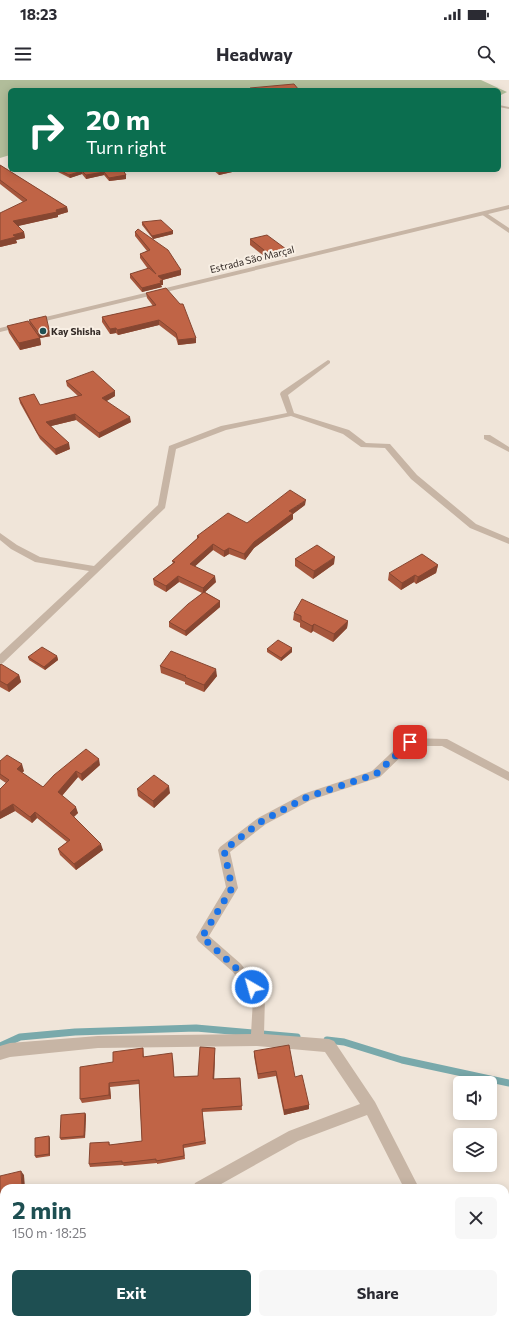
<!DOCTYPE html>
<html lang="en">
<head>
<meta charset="utf-8">
<style>
	:root { --surface:#fff; --page:#f7f7f7; --text:#2b2b33; --muted:#7c7c81; --accent:#1e4f52 }
	body { margin:0; font-family:Commissioner,sans-serif; background:var(--page); color:var(--text); height:100vh; display:flex; flex-direction:column; font-size:15px; white-space:nowrap }
	* { box-sizing:border-box; margin:0 }
	p { font-size:13px; color:var(--muted) }
	.icon { flex:none; width:22px; height:22px; fill:none; stroke:currentColor; stroke-width:2; stroke-linecap:round; stroke-linejoin:round }
	.map { position:relative; flex:1; overflow:hidden }
	.details { position:absolute; left:0px; top:1104px; width:509px; height:140px; display:flex; flex-direction:column; background:var(--surface); border-radius:12px 12px 0 0; box-shadow:0 2px 10px #0003 }
	.details>* { flex:none }
	.banner { position:absolute; left:8px; top:8px; width:493px; height:84px; border-radius:6px; box-shadow:0 2px 10px #0003; background:#0b6e4f; color:#fff; overflow:hidden }
	.fabs { position:absolute; left:453px; top:996px; display:grid; gap:8px }
	.fabs a { display:grid; place-items:center; width:44px; height:44px; border-radius:6px; background:var(--surface); box-shadow:0 2px 10px #0003; font-size:20px }
	.pin { position:absolute; display:grid; place-items:center; width:34px; height:34px; color:#fff; margin:-17px; border-radius:8px; box-shadow:0 2px 6px #0006 }
	.me { position:absolute; width:44px; margin:-22px; rotate:322deg; stroke-linejoin:round; filter:drop-shadow(0 0 3px #0008) }
	.turn { display:flex; align-items:center; gap:14px; height:84px; padding:0 12px; font-size:18px }
	.turn .icon { width:52px; height:52px; stroke-width:2.5 }
	.turn b { display:block; font-size:28px; line-height:34px }
	.round { display:grid; place-items:center; flex:none; width:42px; height:42px; border-radius:6px; background:var(--page) }
	.head { display:flex; align-items:center; justify-content:space-between; height:68px; padding:0 12px }
	h1 { font-size:24px; font-weight:700; line-height:30px; color:var(--accent) }
	.cta { display:flex; gap:8px; margin-top:auto; padding:8px 12px }
	.cta a { flex:1; height:46px; border-radius:6px; background:var(--accent); color:#fff; font-size:16px; font-weight:700; line-height:46px; text-align:center }
	.cta a+a { background:var(--page); color:var(--text) }
	.status { display:flex; justify-content:space-between; align-items:center; height:28px; padding:0 20px; background:var(--surface); direction:ltr }
	.status svg { height:11px; fill:currentColor }
	header { display:flex; justify-content:space-between; align-items:center; height:52px; padding:0 12px; background:var(--surface); font-size:18px; font-weight:700 }
	.map>svg:first-child { display:block }
	.green { fill:#b1bd9a }
	.lines { fill:none; stroke-linecap:round; stroke-linejoin:round }
	.stream { stroke:#79a9ab; stroke-width:7 }
	.service { fill:#c7b5a5; fill-rule:evenodd }
	.minor { fill:#c7b5a5; fill-rule:evenodd }
	.tertiary { fill:#c7b5a5; fill-rule:evenodd }
	.wall { fill:#a5563c }
	.shaded-wall { fill:#864631 }
	.building { fill:#c06446; stroke:#864631 }
	.route { stroke:#1a73e8; stroke-width:7; stroke-dasharray:0 12.6 }
	.poi-dot { fill:#1e4f52; stroke:#f8efe4; stroke-width:1.5 }
	.labels { text-anchor:middle; dominant-baseline:central; stroke-width:4; stroke-linejoin:round; paint-order:stroke }
	.far-street-label { font-size:10px; fill:#332a26; stroke:#f8efe4 }
	.far-poi-label { font-size:10px; font-weight:bold; fill:#332a26; stroke:#f8efe4; text-anchor:start }
</style>
</head>
<body>
<div class="status"><b>18:23</b><svg viewBox="0 0 49 12"><path d="M0 12V9h3v3zM5 12V6h3v6zM10 12V3h3v9zM15 12V0h3v12zM26 1h20v11H26zM47 4h2v5h-2z"/></svg></div>
<header><svg class="icon" aria-label="menu" viewBox="0 0 24 24"><path d="M4 6h16M4 12h16M4 18h16"/></svg>Headway<svg class="icon" aria-label="search" viewBox="0 0 24 24"><circle cx="10" cy="10" r="6"/><path d="M15 15l6 6"/></svg></header>
<div class="map">
<svg width="509" height="1244" viewBox="0 0 509 1244">
	<rect width="100%" height="100%" fill="#f0e5d9"/>
	<polygon class="green" points="0,0 481,0 507,12 499,16 499,10 10,10 10,75 0,78"/>
	<g class="lines">
		<g class="stream">
			<polyline points="327,960 344,962 402,980 509,1003"/>
			<polyline points="0,966 20,957 75,952 196,948 297,957"/>
		</g>
		<polygon class="service" points="499,25 509,27 509,29 499,27"/>
		<g class="minor">
			<polygon points="481,132 485,132 509,148 509,153 481,134"/>
			<polygon points="328,280 330,281 330,283 288,315 294,333 349,350 366,363 390,364 417,395 476,444 509,458 509,464 470,448 411,399 385,368 361,367 343,354 291,336 226,350 176,369 165,428 3,583 0,584 0,574 89,491 35,482 11,469 0,460 0,453 17,465 40,477 94,486 158,425 169,366 221,346 287,333 280,314 281,312"/>
			<polygon points="484,355 490,355 509,367 509,372 484,359"/>
			<polygon points="410,658 447,659 509,692 509,701 442,666 412,666 380,697 311,720 266,744 230,772 238,808 209,856 241,884 263,913 265,917 264,954 329,959 334,961 375,1022 419,1108 404,1108 367,1035 298,1061 214,1108 193,1108 195,1103 289,1051 360,1024 325,972 257,966 98,968 10,977 0,980 0,966 10,963 98,956 251,954 253,919 233,892 198,861 196,857 226,807 218,770 220,767 258,738 303,714 372,691 406,659"/>
			<polygon points="4,1179 4,1195 0,1197 0,1181"/>
			<polygon points="505,1234 507,1235 509,1238 508,1244 475,1244 473,1240 489,1240 490,1243 492,1240 505,1240"/>
		</g>
		<polygon class="tertiary" points="509,125 509,129 0,252 0,248"/>
	</g>
	<g class="wall">
		<polygon points="0,85 67,127 68,132 58,135 58,137 17,146 24,152 25,158 16,160 17,163 0,167 23,122 0,104"/>
		<polygon points="54,90 123,90 126,95 126,99 109,101 104,95 86,99 82,94 70,98"/>
		<polygon points="213,90 241,90 219,95"/>
		<polygon points="142,142 173,151 173,154 153,159 181,195 162,200 163,200 163,205 161,205 162,207 142,212 130,198 130,194 148,189 140,178 140,174 147,171 135,156 135,152 153,159 142,145"/>
		<polygon points="250,159 286,176 269,180 250,165"/>
		<polygon points="146,213 196,263 178,265 176,258 159,245 118,255 116,253 110,254 102,242 102,237 153,226 147,218"/>
		<polygon points="29,240 49,249 51,256 40,258 41,265 20,270 9,253 7,246 30,244"/>
		<polygon points="66,301 115,316 106,321 131,342 99,358 76,340 51,346 70,369 56,375 40,359 20,323 19,318 40,325 78,316 67,306"/>
		<polygon points="305,425 293,434 293,439 254,468 245,480 229,474 224,477 213,470 195,486 216,502 205,512 220,521 220,527 186,556 169,547 169,542 202,513 179,502 166,512 154,505 153,499 173,483 172,481 197,459 197,456 247,443"/>
		<polygon points="295,479 334,484 313,499 295,486"/>
		<polygon points="438,485 436,493 416,504 414,502 401,510 388,500 389,493"/>
		<polygon points="294,533 348,541 347,548 333,562 313,551 311,553 300,547 300,543 293,540"/>
		<polygon points="267,569 292,572 281,581 267,572"/>
		<polygon points="57,576 58,580 45,590 29,580 28,577"/>
		<polygon points="0,585 19,595 21,602 9,612 0,607"/>
		<polygon points="160,586 217,596 204,612 185,604 185,602 161,593"/>
		<polygon points="0,681 24,691 22,693 43,707 54,695 100,685 82,701 78,697 62,716 78,733 74,737 103,770 76,790 60,775 58,769 67,762 37,738 32,743 15,731 0,739 6,703 0,699"/>
		<polygon points="137,709 170,713 154,728 138,716"/>
		<polygon points="143,968 144,977 173,978 174,997 198,996 215,972 214,999 240,998 242,1030 202,1032 206,1064 184,1068 185,1079 157,1084 157,1083 124,1086 123,1085 90,1087 89,1084 109,1062 110,1065 142,1061 139,1004 110,1007 111,1019 82,1023 80,1019 113,982"/>
		<polygon points="254,971 295,997 309,1025 309,1029 284,1035 276,996 258,999 254,976"/>
		<polygon points="85,1033 86,1035 85,1058 61,1060 60,1058"/>
		<polygon points="50,1058 50,1076 36,1078 35,1076"/>
	</g>
	<g class="shaded-wall">
		<polygon points="28,90 39,90 28,92"/>
		<polygon points="224,90 241,90 219,95 218,91"/>
		<polygon points="82,91 82,94 70,98 69,95"/>
		<polygon points="104,92 104,95 86,99 86,95"/>
		<polygon points="126,95 126,99 109,101 109,98"/>
		<polygon points="67,127 68,132 58,135 58,137 14,147 13,141"/>
		<polygon points="173,151 173,154 153,159 152,156"/>
		<polygon points="24,152 25,158 16,160 17,163 0,167 0,161 13,155"/>
		<polygon points="286,169 286,176 269,180 269,174"/>
		<polygon points="181,190 181,195 159,201 158,196"/>
		<polygon points="163,200 163,205 161,205 162,207 142,212 142,208"/>
		<polygon points="159,240 159,245 118,255 117,250"/>
		<polygon points="116,248 116,253 110,254 110,249"/>
		<polygon points="49,249 51,256 40,258 41,265 20,270 19,263 39,258 38,252"/>
		<polygon points="196,258 196,263 178,265 178,260"/>
		<polygon points="115,311 115,316 102,324 102,318"/>
		<polygon points="75,334 76,340 47,347 46,342"/>
		<polygon points="130,337 131,342 99,358 99,353"/>
		<polygon points="69,363 70,369 56,375 55,369"/>
		<polygon points="306,420 305,425 293,434 293,439 254,468 245,480 244,474 254,462 289,431"/>
		<polygon points="213,464 213,470 191,490 190,484"/>
		<polygon points="229,468 229,474 224,477 224,471"/>
		<polygon points="335,477 334,484 313,499 314,491"/>
		<polygon points="438,485 436,493 416,504 418,497"/>
		<polygon points="415,495 414,502 401,510 402,503"/>
		<polygon points="178,496 179,502 166,512 166,506"/>
		<polygon points="215,496 216,502 203,514 203,508"/>
		<polygon points="220,521 220,527 186,556 185,551"/>
		<polygon points="348,541 347,548 333,562 334,554"/>
		<polygon points="314,544 313,551 311,553 312,546"/>
		<polygon points="292,568 292,572 281,581 281,578"/>
		<polygon points="57,576 58,580 45,590 44,587"/>
		<polygon points="216,589 217,596 204,612 204,605"/>
		<polygon points="19,595 21,602 9,612 7,605"/>
		<polygon points="99,679 100,685 82,701 81,694"/>
		<polygon points="22,684 24,691 19,695 17,689"/>
		<polygon points="76,691 78,697 59,719 58,712"/>
		<polygon points="169,706 170,713 154,728 153,721"/>
		<polygon points="13,724 15,731 0,739 0,732"/>
		<polygon points="76,727 78,733 71,739 70,733"/>
		<polygon points="35,732 37,738 32,743 30,737"/>
		<polygon points="101,764 103,770 76,790 74,784"/>
		<polygon points="215,968 215,972 214,1003 213,999"/>
		<polygon points="109,1003 110,1007 111,1019 109,1015"/>
		<polygon points="309,1025 309,1029 284,1035 284,1030"/>
		<polygon points="85,1033 86,1035 85,1058 84,1056"/>
		<polygon points="49,1056 50,1058 50,1076 49,1074"/>
		<polygon points="21,1091 24,1095 25,1108 22,1108"/>
		<polygon points="4,1150 4,1154 0,1156 0,1151"/>
		<polygon points="0,1208 3,1211 3,1226 0,1224"/>
		<polygon points="22,1240 27,1240 27,1244 23,1244"/>
	</g>
	<g class="building">
		<polygon points="294,4 299,10 250,10 250,8"/>
		<polygon points="0,85 67,127 56,130 57,132 13,141 24,152 13,155 16,157 0,161 0,133 27,120 0,100"/>
		<polygon points="59,90 123,90 126,95 109,98 104,92 86,95 82,91 69,95"/>
		<polygon points="161,140 173,151 152,156 142,142"/>
		<polygon points="138,149 168,170 181,190 158,196 163,200 160,201 161,203 142,208 130,194 149,188 156,194 140,174 150,170 135,152"/>
		<polygon points="267,155 286,169 269,174 250,159"/>
		<polygon points="166,208 180,224 183,224 196,258 178,260 176,253 159,240 117,250 116,248 110,249 102,237 156,225 146,213"/>
		<polygon points="46,236 49,249 38,252 29,240"/>
		<polygon points="28,241 40,258 19,263 7,246"/>
		<polygon points="93,291 115,311 102,318 130,337 99,353 75,334 46,342 69,363 55,369 38,354 19,318 34,314 40,325 82,315 66,301"/>
		<polygon points="290,410 306,420 289,431 293,433 254,462 244,474 229,468 224,471 213,464 190,484 215,496 203,508 178,496 166,506 153,499 175,482 172,481 199,457 197,456 228,433 247,443"/>
		<polygon points="317,465 335,477 314,491 295,479"/>
		<polygon points="422,474 438,485 418,497 415,495 402,503 389,493"/>
		<polygon points="204,512 220,521 185,551 169,542 188,524"/>
		<polygon points="302,519 348,541 334,554 314,544 312,546 301,540 301,536 294,533"/>
		<polygon points="278,560 292,568 281,578 267,569"/>
		<polygon points="42,567 57,576 44,587 28,577"/>
		<polygon points="171,571 216,589 204,605 185,597 186,596 160,586"/>
		<polygon points="1,584 19,595 7,605 0,601 0,585"/>
		<polygon points="86,669 99,679 81,694 76,691 58,712 76,727 70,733 101,764 74,784 58,769 70,760 35,732 30,737 13,724 0,732 0,709 9,700 0,694 0,681 7,675 22,684 17,689 43,707 54,695"/>
		<polygon points="154,695 169,706 153,721 137,709"/>
		<polygon points="289,965 295,997 302,995 309,1025 284,1030 276,991 258,994 254,971"/>
		<polygon points="200,967 215,968 213,999 240,998 242,1026 202,1029 205,1061 183,1065 184,1076 156,1081 156,1079 122,1083 122,1081 89,1084 90,1063 109,1062 109,1065 142,1061 139,1000 109,1003 109,1015 80,1019 80,987 113,982 113,972 143,968 143,977 172,973 174,997 198,996"/>
		<polygon points="85,1033 84,1056 60,1058 61,1035"/>
		<polygon points="49,1056 49,1074 35,1076 35,1058"/>
		<polygon points="21,1091 22,1108 4,1108 4,1150 0,1151 0,1096"/>
		<polygon points="4,1221 4,1240 22,1240 23,1244 0,1244 0,1222"/>
	</g>
	<g class="lines">
		<polyline class="route" points="252,907 236,888 202,857 232,808 224,770 262,741 307,717 376,694 410,662"/>
	</g>
	<circle class="poi-dot" cx="43" cy="251" r="4"/>
	<g class="labels">
		<g class="far-street-label">
			<text transform="translate(252 179) rotate(-14)">Estrada São Marçal</text>
		</g>
		<g class="far-poi-label">
			<text x="51" y="251">Kay Shisha</text>
		</g>
	</g>
</svg>
<div class="fabs">
<a><svg class="icon" aria-label="sound" viewBox="0 0 24 24"><path d="M4 9h4l5-4v14l-5-4H4zM17 9q2 3 0 6"/></svg></a>
<a><svg class="icon" aria-label="layers" viewBox="0 0 24 24"><path d="M12 4l9 5-9 5-9-5zM3 14l9 5 9-5"/></svg></a>
</div>
<div class="pin" style="left:410px;top:662px;background:#d93025"><svg class="icon" aria-label="arrive" viewBox="0 0 24 24"><path d="M6 21V4h12l-3 4 3 4H6"/></svg></div>
<svg class="me" style="left:252px;top:907px" viewBox="-20 -20 40 40"><circle r="17" fill="#1a73e8" stroke="#fff" stroke-width="3"/><path d="M0-11L8 9 0 5-8 9z" fill="#fff"/></svg>
<div class="banner">
<div class="turn"><svg class="icon" aria-label="right" viewBox="0 0 24 24"><path d="M7 20v-9h11M14 6l5 5-5 5"/></svg><div><b>20 m</b>Turn right</div></div>
</div>
<section class="details">
<div class="head"><div><h1>2 min</h1><p>150 m · 18:25</p></div><a class="round"><svg class="icon" aria-label="close" viewBox="0 0 24 24"><path d="M6 6l12 12M18 6L6 18"/></svg></a></div>
<div class="cta"><a>Exit</a><a>Share</a></div>
</section>
</div>
</body>
</html>
